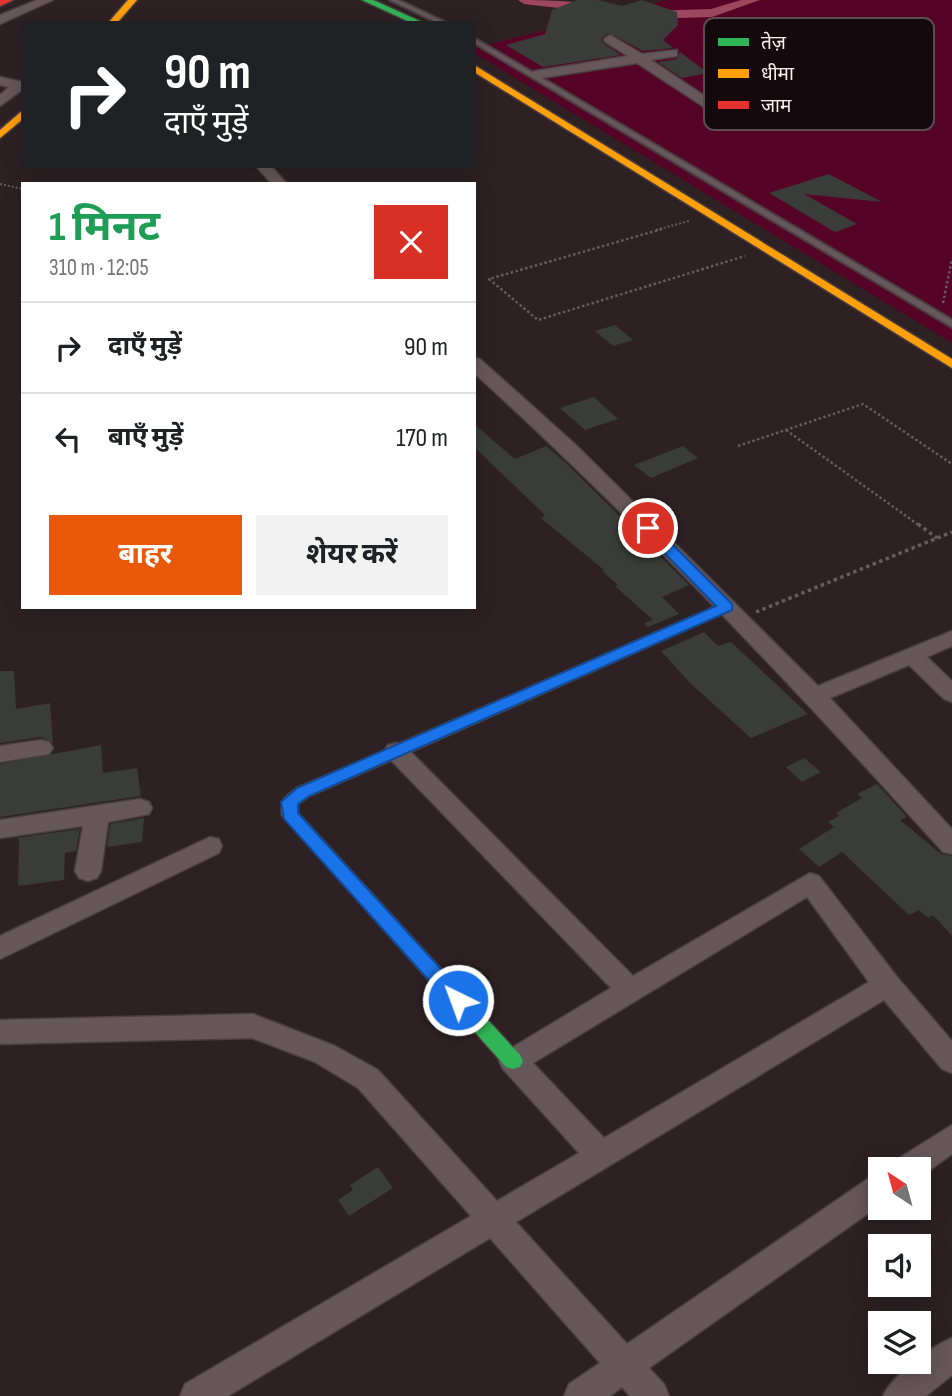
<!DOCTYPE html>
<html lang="hi">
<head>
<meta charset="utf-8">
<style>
	:root { --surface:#fff; --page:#f2f2f2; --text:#202124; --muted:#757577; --line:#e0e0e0; --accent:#ea580c }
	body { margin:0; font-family:"Sofia Sans Condensed","Noto Sans Devanagari",sans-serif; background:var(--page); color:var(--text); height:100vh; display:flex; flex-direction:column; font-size:26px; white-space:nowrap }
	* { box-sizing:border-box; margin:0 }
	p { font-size:23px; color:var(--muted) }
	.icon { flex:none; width:38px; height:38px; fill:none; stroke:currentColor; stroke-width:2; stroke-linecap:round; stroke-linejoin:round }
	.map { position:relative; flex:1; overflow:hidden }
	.sheet { position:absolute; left:21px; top:182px; width:455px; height:427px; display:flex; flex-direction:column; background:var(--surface); border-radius:0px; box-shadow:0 4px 18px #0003 }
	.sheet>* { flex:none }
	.top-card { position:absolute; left:21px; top:21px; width:455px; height:147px; border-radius:0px; box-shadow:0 4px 18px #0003; background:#202124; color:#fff; overflow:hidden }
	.needle { width:46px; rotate:324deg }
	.buttons { position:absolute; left:868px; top:1157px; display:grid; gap:14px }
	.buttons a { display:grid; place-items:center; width:63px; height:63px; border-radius:0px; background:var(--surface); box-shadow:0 4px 18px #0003; font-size:35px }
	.pin { position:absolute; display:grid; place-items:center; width:60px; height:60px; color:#fff; margin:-30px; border:4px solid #fff; border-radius:50%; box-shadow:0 2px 7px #0007 }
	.me { position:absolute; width:77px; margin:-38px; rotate:318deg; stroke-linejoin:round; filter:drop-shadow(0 0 5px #0008) }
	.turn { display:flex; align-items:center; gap:24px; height:147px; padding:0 28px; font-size:32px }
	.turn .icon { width:91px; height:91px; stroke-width:2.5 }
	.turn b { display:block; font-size:49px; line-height:60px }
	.round { display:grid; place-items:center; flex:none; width:74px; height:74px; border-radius:0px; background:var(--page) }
	.overview { display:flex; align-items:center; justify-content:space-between; height:119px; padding:0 28px }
	h1 { font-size:42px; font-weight:700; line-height:52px; color:#1e9e55 }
	.cta { display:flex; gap:14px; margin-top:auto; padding:14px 28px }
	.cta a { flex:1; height:80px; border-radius:0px; background:var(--accent); color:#fff; font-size:28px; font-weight:700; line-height:80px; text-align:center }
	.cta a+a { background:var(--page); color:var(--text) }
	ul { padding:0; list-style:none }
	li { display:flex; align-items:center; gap:21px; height:91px; padding:0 28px; border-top:2px solid var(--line) }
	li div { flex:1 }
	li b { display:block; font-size:26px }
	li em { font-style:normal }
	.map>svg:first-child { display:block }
	.green { fill:#550427 }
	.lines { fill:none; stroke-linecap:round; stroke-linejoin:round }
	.canal { fill:#9d475f; fill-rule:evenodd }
	.building { fill:#393c38 }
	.lane-casing { stroke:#493e41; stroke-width:4 }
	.street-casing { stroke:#493e41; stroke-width:3 }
	.fast-casing { stroke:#493e41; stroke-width:3 }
	.slow-casing { stroke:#493e41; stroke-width:3 }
	.jam-casing { stroke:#493e41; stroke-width:3 }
	.path-far2 { stroke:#685c5f; stroke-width:2; stroke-dasharray:2 2; stroke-linecap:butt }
	.path-far1 { stroke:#685c5f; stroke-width:2.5; stroke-dasharray:2.5 2.5; stroke-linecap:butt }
	.path { stroke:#685c5f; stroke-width:3.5; stroke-dasharray:3.5 3.5; stroke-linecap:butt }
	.lane { fill:#66575a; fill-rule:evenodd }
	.street { fill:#66575a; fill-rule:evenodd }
	.fast { fill:#30b455; fill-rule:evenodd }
	.slow { fill:#ff9f0a; fill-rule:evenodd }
	.jam { fill:#e5322d; fill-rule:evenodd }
	.route { fill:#1a73e8; stroke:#114b97; stroke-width:2 }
	.key { fill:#14090c; stroke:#5a4d50; stroke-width:2 }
	.key-label { font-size:19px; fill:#feedf0 }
</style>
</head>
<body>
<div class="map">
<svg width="952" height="1396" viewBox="0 0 952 1396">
	<rect width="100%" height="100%" fill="#2d2124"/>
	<polygon class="green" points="666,0 952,0 952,343 474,53 474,48"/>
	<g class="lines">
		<g class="canal">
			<path d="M518,0C538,0 584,0 599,8L593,12L524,4Z"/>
			<polygon points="741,0 760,0 712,17 647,19 641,15 647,11 711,9"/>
		</g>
	</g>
	<g class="building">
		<polygon points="577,0 598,0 622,6 642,0 677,12 678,25 663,40 673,48 643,51 609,33 602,38 603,43 621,55 543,67 506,45 545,34 552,10"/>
		<polygon points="680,52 708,73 682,78 658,62 677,59"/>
		<polygon points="829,174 882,202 804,194 857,224 835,232 769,193"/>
		<polygon points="615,325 633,340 613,346 595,331"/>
		<polygon points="594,397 618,419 585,430 560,408"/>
		<polygon points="474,424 515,459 546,446 565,462 689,585 662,597 679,614 648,627 644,623 653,620 615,586 618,585 602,571 604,570 541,518 545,516 542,512 474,447"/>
		<polygon points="683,446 698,458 651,478 634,465"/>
		<polygon points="704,632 718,646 731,642 808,714 751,738 691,684 661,651"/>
		<polygon points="0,671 14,671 16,709 50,703 53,743 41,737 0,743"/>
		<polygon points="101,745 103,773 137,768 141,796 0,817 0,764"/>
		<polygon points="804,758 821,772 802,782 786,767"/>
		<polygon points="877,784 907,817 900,820 941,854 952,856 952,936 933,915 928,918 919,910 909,915 842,852 819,867 799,849 834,827 828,822 839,816 836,813 862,798 857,794"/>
		<polygon points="144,818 142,842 107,847 110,824"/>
		<polygon points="80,829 76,851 65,853 64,880 18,886 19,840 16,838"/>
		<polygon points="378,1167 393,1188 349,1216 338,1200 353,1190 350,1185"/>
	</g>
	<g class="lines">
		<g class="lane-casing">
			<g id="lane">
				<polygon points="390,0 398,0 447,23 438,23"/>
				<polygon points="474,38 952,320 952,327 474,43"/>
			</g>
		</g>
		<g class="street-casing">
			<g id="street">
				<polygon points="37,0 53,0 0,24 0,15"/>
				<polygon points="610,35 642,54 677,50 677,56 651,60 730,113 718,116 637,63 535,79 528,75 535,71 628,56 605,42 604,39"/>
				<polygon points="0,77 23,82 23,89 0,106 0,95 9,87 0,85"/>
				<polygon points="256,166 271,166 287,184 272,184"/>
				<path d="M474,358L480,359L576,445L818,686L952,631V646L927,657L952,681V702L944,699L909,665L830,698L952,829V854L943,852C793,686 639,523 474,373Z"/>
				<polygon points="41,740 49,742 53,748 49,754 0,762 0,746"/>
				<path d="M396,743L404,745L633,976L810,873L819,876L897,977L952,1041V1073L942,1069L884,1000L516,1222L627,1344L869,1178L880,1174V1205L649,1368L664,1384L669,1396H630L622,1387L610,1396H564L569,1384L600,1363L490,1238L228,1396H180L185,1384L471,1216L358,1088L315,1062L252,1038L0,1044V1020L253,1014L263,1018L335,1046L378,1070L497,1201L579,1153L503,1069L499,1061L503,1053L611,988L388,757L384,751L388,745ZM807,897L869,982L604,1138L533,1063Z"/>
				<polygon points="140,799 149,802 152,808 149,814 108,822 101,871 97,878 88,881 79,878 75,871 83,826 0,838 0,820"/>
				<polygon points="210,837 219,839 222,846 219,853 0,959 0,936"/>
				<polygon points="952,1125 952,1154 919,1178 919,1169 892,1169 896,1160"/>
				<path d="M952,1338V1375L926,1396H883C892,1376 931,1346 952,1338Z"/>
			</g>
		</g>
		<g class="fast-casing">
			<g id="fast">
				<polygon points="362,0 373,0 424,23 412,23"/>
				<path d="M400,744L406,746L408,750L406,754L309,796L298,804V813L520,1055L523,1061L520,1067L513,1069L506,1067L282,815C280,799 285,797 297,788Z"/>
			</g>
		</g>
		<g class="slow-casing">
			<g id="slow">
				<polygon points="128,0 137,0 117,23 108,23"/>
				<polygon points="474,65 952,359 952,368 474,72"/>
				<polygon points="23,110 23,119 0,138 0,130"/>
				<polygon points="726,602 731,604 733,607 731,610 406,754 394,754 392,750 394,746"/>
			</g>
		</g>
		<g class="jam-casing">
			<polygon id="jam" points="0,0 13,0 0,6"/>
		</g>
		<g class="path-far2">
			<polyline points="0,184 23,189"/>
			<polyline points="656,230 689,221"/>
		</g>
		<g class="path-far1">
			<polyline points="662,229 489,279 538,320 745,256"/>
			<polyline points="943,303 952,259"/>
			<polyline points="786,430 920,526"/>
			<polyline points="738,446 863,404 952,464"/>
		</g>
		<g class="path">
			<polyline points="918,524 937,538"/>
			<polyline points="756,612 952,532"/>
		</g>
		<use href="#lane" class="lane"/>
		<use href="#street" class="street"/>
		<use href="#fast" class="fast"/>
		<use href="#slow" class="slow"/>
		<use href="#jam" class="jam"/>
	</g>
	<polygon class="route" points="648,524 653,525 732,604 732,610 309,796 298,804 298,813 464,994 467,1000 464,1005 451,1005 284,819 281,802 297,788 716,606 643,531 643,525"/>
	<rect x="704" y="18" width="230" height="112" rx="10" class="key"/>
	<rect x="718" y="38" width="31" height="8" fill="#30b455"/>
	<rect x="718" y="69" width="31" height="9" fill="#ff9f0a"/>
	<rect x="718" y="101" width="31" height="8" fill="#e5322d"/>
	<g class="key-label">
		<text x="761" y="49">तेज़</text>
		<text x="761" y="80">धीमा</text>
		<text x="761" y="112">जाम</text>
	</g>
</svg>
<div class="buttons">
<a><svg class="needle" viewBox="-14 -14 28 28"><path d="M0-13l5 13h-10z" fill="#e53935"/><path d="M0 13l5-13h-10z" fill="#757577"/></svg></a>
<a><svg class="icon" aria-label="sound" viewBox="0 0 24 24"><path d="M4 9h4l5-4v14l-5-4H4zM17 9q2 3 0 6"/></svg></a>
<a><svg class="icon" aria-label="layers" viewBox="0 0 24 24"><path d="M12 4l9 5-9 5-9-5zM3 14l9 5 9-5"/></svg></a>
</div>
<div class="pin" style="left:648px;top:528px;background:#d93025"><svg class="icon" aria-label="arrive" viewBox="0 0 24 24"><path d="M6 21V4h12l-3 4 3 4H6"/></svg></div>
<svg class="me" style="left:458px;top:1000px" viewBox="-20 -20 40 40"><circle r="17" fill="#1a73e8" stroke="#fff" stroke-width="3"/><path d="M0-11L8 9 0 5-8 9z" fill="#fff"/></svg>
<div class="top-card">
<div class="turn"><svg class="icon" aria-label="right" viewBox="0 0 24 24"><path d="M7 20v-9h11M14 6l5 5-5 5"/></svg><div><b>90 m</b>दाएँ मुड़ें</div></div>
</div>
<section class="sheet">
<div class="overview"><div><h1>1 मिनट</h1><p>310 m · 12:05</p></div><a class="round" style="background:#d93025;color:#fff"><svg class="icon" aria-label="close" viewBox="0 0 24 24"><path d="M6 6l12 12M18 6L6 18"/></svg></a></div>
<ul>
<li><svg class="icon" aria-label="right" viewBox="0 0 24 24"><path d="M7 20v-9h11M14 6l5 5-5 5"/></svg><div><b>दाएँ मुड़ें</b></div><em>90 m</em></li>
<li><svg class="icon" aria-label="left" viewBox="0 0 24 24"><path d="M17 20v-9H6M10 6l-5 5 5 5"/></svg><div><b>बाएँ मुड़ें</b></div><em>170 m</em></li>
</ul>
<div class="cta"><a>बाहर</a><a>शेयर करें</a></div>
</section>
</div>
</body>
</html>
